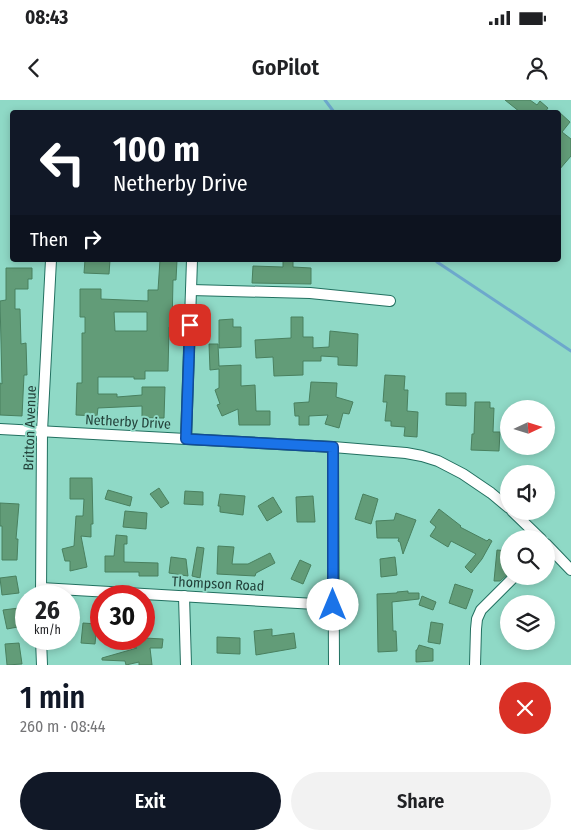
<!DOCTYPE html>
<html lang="en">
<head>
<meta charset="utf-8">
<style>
	:root { --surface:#fff; --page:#f2f2f2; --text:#202124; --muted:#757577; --accent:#111827 }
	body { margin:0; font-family:"Fira Sans Condensed",sans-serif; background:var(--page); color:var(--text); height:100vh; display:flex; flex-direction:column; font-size:19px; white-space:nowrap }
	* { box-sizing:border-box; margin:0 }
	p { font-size:16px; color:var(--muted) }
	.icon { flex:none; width:28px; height:28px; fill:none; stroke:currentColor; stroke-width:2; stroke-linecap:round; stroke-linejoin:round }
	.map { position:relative; height:565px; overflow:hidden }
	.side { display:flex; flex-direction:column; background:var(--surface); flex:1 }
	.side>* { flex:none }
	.hud { position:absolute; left:10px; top:10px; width:551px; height:152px; border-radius:5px; box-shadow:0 2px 8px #0003; background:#111827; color:#fff; overflow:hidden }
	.needle { width:32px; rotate:86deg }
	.controls { position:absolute; left:500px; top:300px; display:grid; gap:10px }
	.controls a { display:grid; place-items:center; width:55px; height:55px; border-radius:50%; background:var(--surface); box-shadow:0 2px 8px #0003; font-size:25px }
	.speed { position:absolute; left:15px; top:485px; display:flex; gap:10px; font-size:25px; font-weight:700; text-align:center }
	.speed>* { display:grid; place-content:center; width:65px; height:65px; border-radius:50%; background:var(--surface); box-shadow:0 2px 8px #0003; line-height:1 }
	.speed small { font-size:12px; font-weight:400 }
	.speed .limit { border:8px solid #d22; background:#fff; color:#111 }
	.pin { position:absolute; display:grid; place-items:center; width:42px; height:42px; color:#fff; margin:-21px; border-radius:10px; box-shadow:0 2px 8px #0006 }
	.me { position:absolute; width:55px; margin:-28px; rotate:0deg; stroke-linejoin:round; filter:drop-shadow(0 0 4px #0008) }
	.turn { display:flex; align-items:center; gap:18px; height:105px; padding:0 20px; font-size:22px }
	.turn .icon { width:65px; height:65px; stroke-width:2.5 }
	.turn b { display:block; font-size:35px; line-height:42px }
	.then { display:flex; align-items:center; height:48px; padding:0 20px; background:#0003; gap:10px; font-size:19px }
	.round { display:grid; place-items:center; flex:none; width:52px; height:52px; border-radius:26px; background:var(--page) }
	.summary { display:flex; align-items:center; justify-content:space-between; height:85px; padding:0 20px }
	h1 { font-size:30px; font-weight:600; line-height:38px; color:var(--accent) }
	.action { display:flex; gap:10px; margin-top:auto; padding:10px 20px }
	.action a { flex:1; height:58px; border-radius:30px; background:var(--accent); color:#fff; font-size:20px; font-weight:600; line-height:58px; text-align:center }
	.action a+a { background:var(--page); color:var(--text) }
	.status { display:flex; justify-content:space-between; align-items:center; height:35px; padding:0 25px; background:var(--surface); direction:ltr }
	.status svg { height:14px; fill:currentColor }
	header { display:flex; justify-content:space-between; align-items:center; height:65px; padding:0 20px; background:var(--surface); font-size:22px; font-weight:600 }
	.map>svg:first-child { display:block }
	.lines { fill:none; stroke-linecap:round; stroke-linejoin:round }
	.stream { stroke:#6da8cc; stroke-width:3 }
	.building { fill:#629c78; stroke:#49805f; fill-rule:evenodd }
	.minor-casing { stroke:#227060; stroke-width:12 }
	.minor { stroke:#fff; stroke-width:10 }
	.route-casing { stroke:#114b97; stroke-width:12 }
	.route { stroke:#1a73e8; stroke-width:9 }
	.labels { text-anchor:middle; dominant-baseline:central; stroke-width:4; stroke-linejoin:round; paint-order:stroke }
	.street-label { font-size:14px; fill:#224139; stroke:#8fd9c6 }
</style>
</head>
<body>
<div class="status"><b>08:43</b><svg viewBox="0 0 49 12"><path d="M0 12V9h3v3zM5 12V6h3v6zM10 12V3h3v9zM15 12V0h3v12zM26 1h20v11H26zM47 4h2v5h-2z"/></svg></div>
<header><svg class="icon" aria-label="back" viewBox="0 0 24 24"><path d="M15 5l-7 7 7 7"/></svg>GoPilot<svg class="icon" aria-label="person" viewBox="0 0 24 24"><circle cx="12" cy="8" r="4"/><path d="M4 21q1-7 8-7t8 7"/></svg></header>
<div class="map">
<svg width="571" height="565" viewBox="0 0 571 565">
	<rect width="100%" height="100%" fill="#8fd9c6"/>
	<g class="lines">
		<g class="stream">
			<polyline points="325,0 334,12"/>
			<polyline points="436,160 437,162 571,251"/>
		</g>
	</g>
	<g class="building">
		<polygon points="505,0 530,0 537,5 540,1 548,8 545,12 520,12"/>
		<polygon points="559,12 570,22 562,32 571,39 571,56 559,70"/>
		<polygon points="85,160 110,160 109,174 84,173"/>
		<path d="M160,160H177L176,180H173L172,227H169L168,271H145V279H134V277H98V294H117V297L142,295V287H165L164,318H142V306L98,308L97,316L76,315L77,283H82V233H85V217H80V189H101V199L148,201V190H158ZM114,212H147V231H115Z"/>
		<polygon points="283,160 293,160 293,167 311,168 311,184 252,183 253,166 283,167"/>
		<polygon points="6,168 32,168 32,179 28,179 28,189 15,189 15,209 20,209 21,244 26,243 27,275 24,275 22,316 0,315 0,283 2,284 0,201 6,200"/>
		<polygon points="291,217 303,217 303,237 313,237 313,248 329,247 330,231 358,234 357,266 338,265 338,257 321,256 321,261 303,261 303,275 274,276 273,257 256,258 255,240 291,238"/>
		<polygon points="233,219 233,227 241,227 241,247 219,248 219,220"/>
		<polygon points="209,244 218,244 219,266 241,265 241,286 255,285 256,311 270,311 270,325 239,325 238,309 222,316 217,305 220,304 215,290 219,288 219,269 210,270"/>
		<polygon points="385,275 405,276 404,290 408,290 407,311 418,312 417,337 404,336 405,327 391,326 391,321 385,321 387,302 383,302"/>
		<polygon points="311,282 337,283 336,297 353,302 349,314 343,313 339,328 325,324 328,315 309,316 309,325 299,325 299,316 295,316 294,303 309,302"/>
		<polygon points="446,293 466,293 466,306 446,305"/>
		<polygon points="475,302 490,302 490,308 494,308 493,332 500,332 499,351 471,350 472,334 474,334"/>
		<polygon points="70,378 92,378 93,424 91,424 91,437 81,436 87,467 70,471 70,461 65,461 62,449 74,446 76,416 83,416 84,399 70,399"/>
		<polygon points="159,388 169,403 161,408 150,394"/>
		<polygon points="108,390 132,397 130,406 105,399"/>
		<polygon points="185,391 203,392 203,405 184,404"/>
		<polygon points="220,394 245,396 243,415 220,412 220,406 218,406"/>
		<polygon points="363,394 378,399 371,424 355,419"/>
		<polygon points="313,396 315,422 297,422 296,397"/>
		<polygon points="273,397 282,412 267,421 258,406"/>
		<polygon points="0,403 19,404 16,439 18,439 17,460 2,460 2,426 0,426"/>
		<polygon points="439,409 461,426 460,427 487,441 489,439 492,441 482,459 471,473 465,467 476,454 451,441 448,447 430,436 436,427 430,422"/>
		<polygon points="125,411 147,413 146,429 123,427"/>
		<polygon points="396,413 416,420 403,454 400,442 398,441 399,438 377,438 376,421 394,420"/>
		<polygon points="116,435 127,436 127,444 124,444 124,462 158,463 158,476 139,476 139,472 105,472 105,456 114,456"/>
		<polygon points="218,446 234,447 232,464 248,464 270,453 275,463 256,473 255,476 217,474"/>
		<polygon points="197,447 204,448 200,478 192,476"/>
		<polygon points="497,450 509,451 508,474 500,481 494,481"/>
		<polygon points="171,457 186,459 188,476 169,473"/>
		<polygon points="395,457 397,475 381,477 380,459"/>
		<polygon points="300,460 311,465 303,484 291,479"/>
		<polygon points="16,476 19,493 2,495 0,478"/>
		<polygon points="455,484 473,490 466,509 449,503"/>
		<polygon points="408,491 408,493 419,493 419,499 392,502 393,531 396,531 397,551 378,552 377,494 397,493 397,492"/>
		<polygon points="422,496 436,502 433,510 419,505"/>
		<polygon points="19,508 23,526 7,529 3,510"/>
		<polygon points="431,522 443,524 440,544 428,542"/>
		<polygon points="83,523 97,524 95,544 81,543"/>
		<polygon points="272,529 272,536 294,533 296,548 256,555 254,531"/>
		<polygon points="217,537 240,538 240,554 217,553"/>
		<polygon points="144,538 163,539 162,548 150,548 152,565 139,565 139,562 126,565 125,561 102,560 102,558 137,548 126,547 126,539"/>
		<polygon points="19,543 22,564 7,565 5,544"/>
		<polygon points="419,545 433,549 433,561 416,562 416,550 417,550"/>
	</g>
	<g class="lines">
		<g class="minor-casing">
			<g id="minor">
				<polyline points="191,190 310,193 390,201"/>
				<polyline points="0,329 333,347 406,353 422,356 438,361 463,374 491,393 509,408"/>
				<polyline points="186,339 192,160"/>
				<polyline points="333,347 334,565"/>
				<polyline points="512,411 541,439"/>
				<polyline points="546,444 571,470"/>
				<polyline points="41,488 333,505"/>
				<polyline points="41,496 42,331 51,160"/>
				<polyline points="184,496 186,565"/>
				<polyline points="41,539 42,565"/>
				<polyline points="475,565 476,529 477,519 481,510 515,476"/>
			</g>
		</g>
		<use href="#minor" class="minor"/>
	</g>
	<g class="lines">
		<g class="route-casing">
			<polyline id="route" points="190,225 186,339 333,347 333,505"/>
		</g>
		<use href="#route" class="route"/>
	</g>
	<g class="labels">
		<g class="street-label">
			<text transform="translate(128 322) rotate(3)">Netherby Drive</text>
			<text transform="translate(30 328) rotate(-88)">Britton Avenue</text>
			<text transform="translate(218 484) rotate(3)">Thompson Road</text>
		</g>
	</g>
</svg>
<div class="controls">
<a><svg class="needle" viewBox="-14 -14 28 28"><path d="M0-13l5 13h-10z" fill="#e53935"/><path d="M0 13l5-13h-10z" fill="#757577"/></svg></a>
<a><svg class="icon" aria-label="sound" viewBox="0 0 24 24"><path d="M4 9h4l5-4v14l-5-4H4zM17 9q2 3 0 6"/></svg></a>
<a><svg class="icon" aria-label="search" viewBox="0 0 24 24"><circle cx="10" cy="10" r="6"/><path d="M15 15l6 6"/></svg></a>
<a><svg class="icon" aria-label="layers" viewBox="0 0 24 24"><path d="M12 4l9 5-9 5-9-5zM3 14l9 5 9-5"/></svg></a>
</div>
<div class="speed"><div>26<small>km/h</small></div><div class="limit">30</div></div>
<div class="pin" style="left:190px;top:225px;background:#d93025"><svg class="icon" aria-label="arrive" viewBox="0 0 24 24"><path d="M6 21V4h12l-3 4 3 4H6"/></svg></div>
<svg class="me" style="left:333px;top:505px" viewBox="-20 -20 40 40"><circle r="19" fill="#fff"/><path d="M0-13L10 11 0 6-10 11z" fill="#1a73e8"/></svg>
<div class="hud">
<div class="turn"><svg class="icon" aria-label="left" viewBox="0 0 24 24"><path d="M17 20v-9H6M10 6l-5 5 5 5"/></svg><div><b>100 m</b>Netherby Drive</div></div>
<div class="then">Then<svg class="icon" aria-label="right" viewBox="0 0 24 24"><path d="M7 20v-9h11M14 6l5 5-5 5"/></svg></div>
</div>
</div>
<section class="side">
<div class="summary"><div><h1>1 min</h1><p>260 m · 08:44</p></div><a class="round" style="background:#d93025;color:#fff"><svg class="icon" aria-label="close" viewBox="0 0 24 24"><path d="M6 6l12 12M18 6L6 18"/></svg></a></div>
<div class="action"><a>Exit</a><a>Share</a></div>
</section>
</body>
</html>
